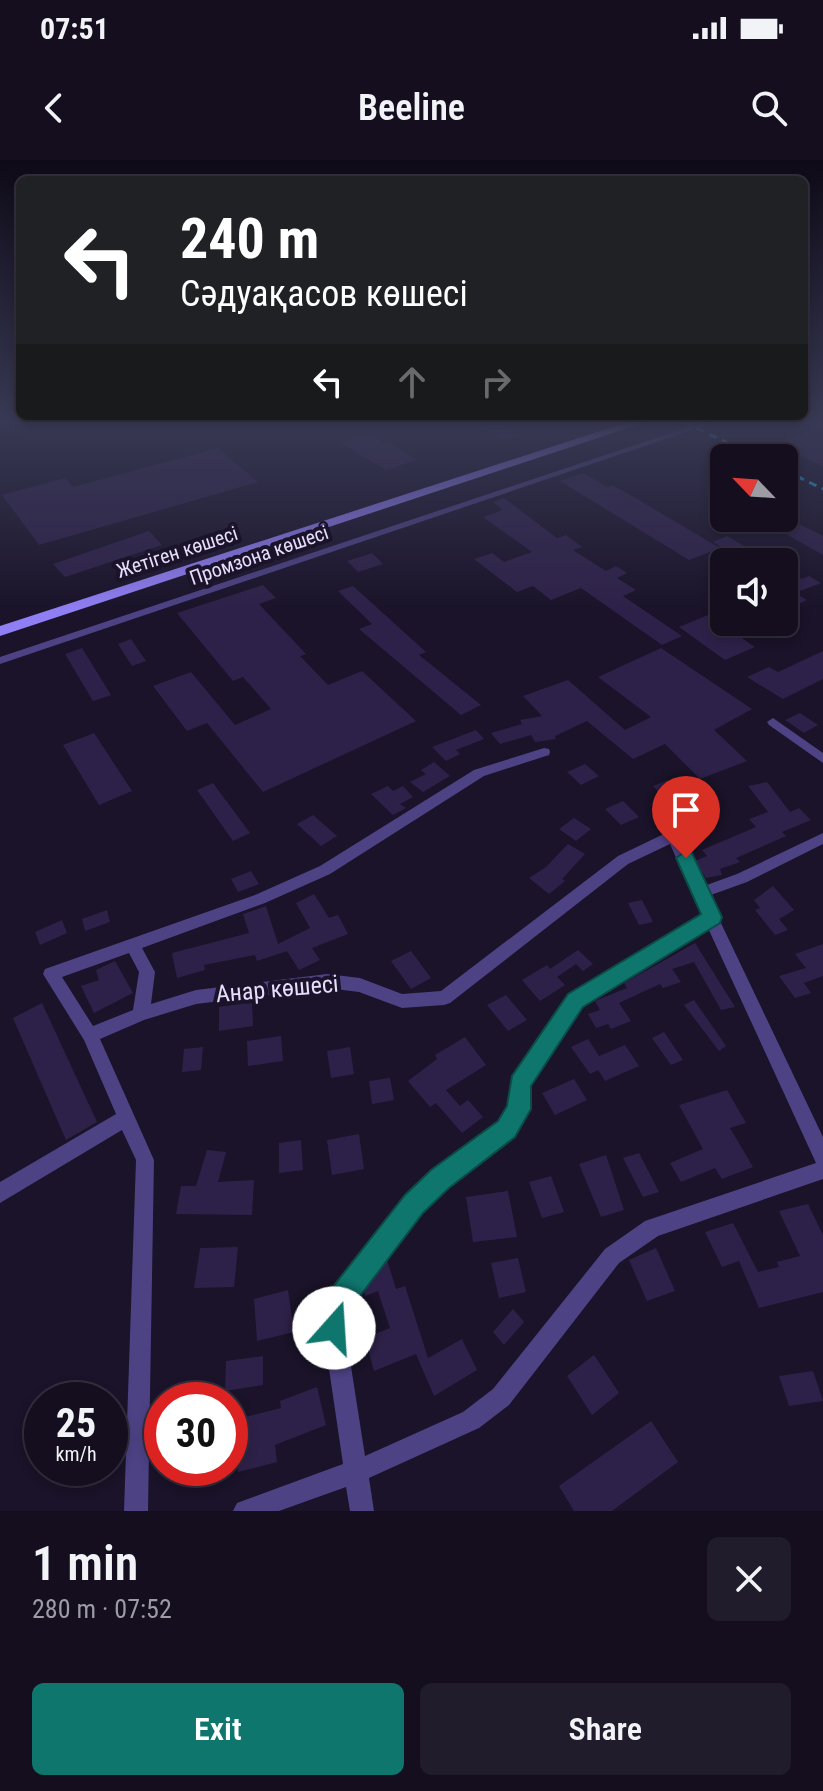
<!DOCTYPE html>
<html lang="en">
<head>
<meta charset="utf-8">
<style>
	:root { --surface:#140e1f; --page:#211c2c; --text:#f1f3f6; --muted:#9d9ca4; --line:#332e3d; --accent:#0f766e }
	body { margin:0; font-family:"Roboto Condensed",sans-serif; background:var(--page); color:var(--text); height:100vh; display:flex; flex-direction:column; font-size:30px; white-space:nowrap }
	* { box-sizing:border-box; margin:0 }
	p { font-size:26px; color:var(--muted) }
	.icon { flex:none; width:44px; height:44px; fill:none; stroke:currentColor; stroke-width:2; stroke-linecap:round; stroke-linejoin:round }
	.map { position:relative; height:1351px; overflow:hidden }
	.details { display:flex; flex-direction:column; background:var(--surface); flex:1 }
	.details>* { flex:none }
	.guide { position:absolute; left:16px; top:16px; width:792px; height:244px; border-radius:12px; box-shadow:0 4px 12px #0003,0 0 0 2px var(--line); background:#202124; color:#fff; overflow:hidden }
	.needle { width:52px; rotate:295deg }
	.fabs { position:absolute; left:710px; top:284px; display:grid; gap:16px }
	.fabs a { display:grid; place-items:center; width:88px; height:88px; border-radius:12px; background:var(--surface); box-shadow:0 4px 12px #0003,0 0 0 2px var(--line); font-size:40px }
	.speed { position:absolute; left:24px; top:1222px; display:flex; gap:16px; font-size:40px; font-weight:700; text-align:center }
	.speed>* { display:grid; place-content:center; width:104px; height:104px; border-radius:50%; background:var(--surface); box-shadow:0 4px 12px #0003,0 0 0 2px var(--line); line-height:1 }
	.speed small { font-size:20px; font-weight:400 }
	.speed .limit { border:12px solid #d22; background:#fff; color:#111 }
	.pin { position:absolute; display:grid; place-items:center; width:68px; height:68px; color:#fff; margin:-82px -34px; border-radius:50% 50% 50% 0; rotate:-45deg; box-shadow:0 0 8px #0007 }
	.pin .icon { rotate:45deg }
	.me { position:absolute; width:88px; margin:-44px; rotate:19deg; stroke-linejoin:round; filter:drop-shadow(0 0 6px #0008) }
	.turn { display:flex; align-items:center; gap:28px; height:168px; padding:0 32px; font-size:36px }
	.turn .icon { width:104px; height:104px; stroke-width:2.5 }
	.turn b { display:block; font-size:56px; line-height:68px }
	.lanes { display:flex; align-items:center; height:76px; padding:0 32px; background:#0003; justify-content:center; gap:40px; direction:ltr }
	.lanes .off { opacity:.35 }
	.round { display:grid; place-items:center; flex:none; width:84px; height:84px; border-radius:12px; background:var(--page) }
	.summary { display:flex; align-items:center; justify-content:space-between; height:136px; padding:0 32px }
	h1 { font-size:48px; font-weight:600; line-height:60px }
	.primary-button { display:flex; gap:16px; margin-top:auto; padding:16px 32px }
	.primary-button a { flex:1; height:92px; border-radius:12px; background:var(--accent); color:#fff; font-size:32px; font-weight:600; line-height:92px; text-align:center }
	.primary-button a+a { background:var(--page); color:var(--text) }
	.status { display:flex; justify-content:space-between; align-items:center; height:56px; padding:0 40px; background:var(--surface); direction:ltr }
	.status svg { height:22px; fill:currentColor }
	header { display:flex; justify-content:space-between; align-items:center; height:104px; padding:0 32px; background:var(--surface); font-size:36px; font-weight:600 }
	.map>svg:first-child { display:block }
	.building { fill:#2e2149 }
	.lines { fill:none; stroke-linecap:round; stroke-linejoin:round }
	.street { fill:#4d4284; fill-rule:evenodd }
	.secondary { fill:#907ef4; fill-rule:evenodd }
	.rail { stroke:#1bbcec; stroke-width:3; stroke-dasharray:8 6; stroke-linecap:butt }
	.route { fill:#0f766e; stroke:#0a4d48; stroke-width:2 }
	.labels { text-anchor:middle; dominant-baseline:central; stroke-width:8; stroke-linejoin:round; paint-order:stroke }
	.far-street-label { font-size:20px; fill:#e6defc; stroke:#1a1329 }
	.street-label { font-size:24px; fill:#e6defc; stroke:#1a1329 }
</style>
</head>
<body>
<div class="status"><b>07:51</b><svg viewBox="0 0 49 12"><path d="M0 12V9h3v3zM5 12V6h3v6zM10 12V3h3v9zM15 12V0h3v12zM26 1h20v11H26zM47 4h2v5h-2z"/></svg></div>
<header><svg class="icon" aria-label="back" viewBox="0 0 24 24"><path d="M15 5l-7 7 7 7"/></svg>Beeline<svg class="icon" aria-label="search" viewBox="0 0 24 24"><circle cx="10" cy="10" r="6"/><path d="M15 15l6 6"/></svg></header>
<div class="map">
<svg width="823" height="1351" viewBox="0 0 823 1351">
	<rect width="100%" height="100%" fill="#1a1329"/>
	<g class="building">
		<polygon points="496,262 520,275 503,280 480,267"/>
		<polygon points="784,262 823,262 823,306 773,285 806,272"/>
		<polygon points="370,274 383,283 388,281 417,300 386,310 339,282"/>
		<polygon points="218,288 258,322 39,385 2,335 65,318 73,327"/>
		<polygon points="583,313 607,327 613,325 720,388 689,400 560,321"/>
		<polygon points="504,338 557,378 566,375 582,387 573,390 606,411 616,406 627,413 617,418 636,430 623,436 682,476 662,485 581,428 551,440 533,426 517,432 474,399 492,393 504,402 532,392 483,357 503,350 493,342"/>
		<polygon points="758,358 787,358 823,376 823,395"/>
		<polygon points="149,371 162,385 65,417 53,404"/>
		<polygon points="727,376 772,402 746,402 713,382"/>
		<polygon points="372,393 383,404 358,412 347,401"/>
		<polygon points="784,409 802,419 809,416 821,423 795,433 807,440 784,451"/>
		<polygon points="263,425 276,438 259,444 306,494 300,496 328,525 362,511 416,561 263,632 207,563 187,571 153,526 191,512 235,565 271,549 243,517 233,521 177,453"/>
		<polygon points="353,426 426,492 419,495 481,545 461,555 359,469 372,464 338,431"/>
		<polygon points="708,455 755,487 725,500 679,467"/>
		<polygon points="131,479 146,501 132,506 118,484"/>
		<polygon points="82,488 111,535 93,541 65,494"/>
		<polygon points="661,488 752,549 714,570 747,601 700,619 665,584 633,599 587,561 555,576 556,579 535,582 531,575 500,584 491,573 522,564 520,560 542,556 523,536 568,520 625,570 651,557 598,517"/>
		<polygon points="823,491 823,519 783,539 747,517 769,507 778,512"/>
		<polygon points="800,553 818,565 804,573 785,560"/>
		<polygon points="476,570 484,579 456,590 460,594 446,601 432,587"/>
		<polygon points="94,573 132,631 99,645 63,585"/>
		<polygon points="434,602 450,616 423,632 410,622 426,614 421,610"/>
		<polygon points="585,604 599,616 581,625 567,612"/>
		<polygon points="668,620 683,636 667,641 653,626"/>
		<polygon points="767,622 790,652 799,648 811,660 782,672 786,676 736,698 740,702 720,709 722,715 706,718 695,701 707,696 702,690 756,667 749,659 768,652 748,626"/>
		<polygon points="213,623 250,673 233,681 197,630"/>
		<polygon points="388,626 393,631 403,626 413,637 400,644 406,648 393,655 371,634"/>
		<polygon points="623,641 639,657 621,665 605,649"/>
		<polygon points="313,655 337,676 321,686 297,664"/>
		<polygon points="574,658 591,669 576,681 559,669"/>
		<polygon points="568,684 585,694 562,719 565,721 549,734 529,718 546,707"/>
		<polygon points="251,711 259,724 238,732 231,719"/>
		<polygon points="773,726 794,750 779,759 788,770 775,775 755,750 760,748 754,740"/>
		<polygon points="314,734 329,758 338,755 348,774 312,788 320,800 299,810 287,791 257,801 255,795 204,805 205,810 177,818 172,793 249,773 243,754 266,746 278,784 310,768 296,743"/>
		<polygon points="642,740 653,762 639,765 628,743"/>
		<polygon points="107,750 110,762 85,771 82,759"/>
		<polygon points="62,760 67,773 40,785 35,772"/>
		<polygon points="695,783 735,847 721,850 694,802 672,809 681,822 663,828 660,824 619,843 631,861 611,869 608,864 596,868 588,854 600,850 595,841 627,828 624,823"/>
		<polygon points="823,784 823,816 804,823 811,833 795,838 779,816 806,808 795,794"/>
		<polygon points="578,790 593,804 583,811 576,804 557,817 565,825 540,841 522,820 547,805 550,809"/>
		<polygon points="411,791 431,818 411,829 391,801"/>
		<polygon points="115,801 133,833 94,853 81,826 99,820 96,810"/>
		<polygon points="506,835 527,860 508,871 487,845"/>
		<polygon points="694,840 726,886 719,891 684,845"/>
		<polygon points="252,842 253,866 219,871 219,847"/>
		<polygon points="42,843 97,962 66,980 13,858"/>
		<polygon points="664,872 683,900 671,905 652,878"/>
		<polygon points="281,876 283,901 248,906 247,881"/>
		<polygon points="465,877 486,905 446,930 460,946 468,940 483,957 462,973 436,943 430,947 408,921 437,899 435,895"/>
		<polygon points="588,879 599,896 625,885 639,906 605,921 598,910 590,914 571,887"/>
		<polygon points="203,887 201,910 182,912 184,889"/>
		<polygon points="350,887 354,914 331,918 327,891"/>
		<polygon points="390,918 394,940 372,944 369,921"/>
		<polygon points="574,919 587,940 555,955 542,933"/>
		<polygon points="727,930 746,963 730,968 753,1007 722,1019 715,1008 681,1022 670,1003 703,989 679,945"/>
		<polygon points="359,974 364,1009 332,1015 327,980"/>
		<polygon points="301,980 303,1010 279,1013 279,983"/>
		<polygon points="207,990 226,992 218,1022 254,1020 252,1055 176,1054 181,1026 196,1026"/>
		<polygon points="639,993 659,1032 643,1037 623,998"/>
		<polygon points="606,995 624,1050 601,1057 579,1004"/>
		<polygon points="551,1016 564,1052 542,1058 529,1022"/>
		<polygon points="508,1031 517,1077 473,1082 466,1037"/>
		<polygon points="808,1044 823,1075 823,1132 759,1148 739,1101 722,1107 705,1072 733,1063 758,1112 779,1107 777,1102 800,1096 779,1051"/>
		<polygon points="238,1087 234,1127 194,1128 200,1088"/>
		<polygon points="656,1088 675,1131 647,1141 629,1100"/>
		<polygon points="518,1098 526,1132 499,1138 491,1103"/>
		<polygon points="387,1100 396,1129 405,1126 428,1198 462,1179 477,1210 434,1236 416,1194 374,1211 365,1178 390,1168 378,1131 365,1136 364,1131"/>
		<polygon points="288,1130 294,1172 257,1181 254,1139"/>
		<polygon points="513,1149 524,1162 504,1185 493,1172"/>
		<polygon points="594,1195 619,1233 592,1255 567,1216"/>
		<polygon points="263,1196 263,1225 225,1231 226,1201"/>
		<polygon points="813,1211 823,1241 789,1246 779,1216"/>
		<polygon points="317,1227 326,1265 275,1285 277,1302 238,1312 233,1260 281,1248 280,1241"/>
		<polygon points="651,1261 678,1302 612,1351 574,1351 559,1326"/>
	</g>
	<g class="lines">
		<g class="street">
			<polygon points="704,262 716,262 0,504 0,497"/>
			<polygon points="773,558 823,593 823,603 769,565 767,562"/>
			<path d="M544,588L549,589L550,592L549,595L484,616L330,714L265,743L142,788L155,812L151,844L196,830L327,814L360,818L402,834L441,831L618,696L668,672H678L704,726L737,714L823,673V684L747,722L708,736L721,757L719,759L823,977V1019L658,1076L619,1103L509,1245L479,1268L369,1318L374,1351H350L346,1327L279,1351H233L237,1343L343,1304L323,1168L331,1135L407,1037L433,1012L501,963L510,947L511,924L514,918L570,835L702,756L670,684L628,704L450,843L444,845L402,848L359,832L327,828L196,844L144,860L100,879L154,1000L148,1351H124L136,1000L122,970L0,1043V1022L116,954L84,880L43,814L45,809L255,735L320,706L474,610ZM708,768L816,1003L645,1061L605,1089L493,1229L463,1252L365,1296L345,1168L348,1146L421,1051L447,1026L513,975L528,949L529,926L582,845ZM129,793L139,812L133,850L93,866L62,817Z"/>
		</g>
		<polygon class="secondary" points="628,262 646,262 0,476 0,466"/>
		<g class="rail">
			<polyline points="684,262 759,298"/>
			<polyline points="784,310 823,329"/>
		</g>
	</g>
	<linearGradient id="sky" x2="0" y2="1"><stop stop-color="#0e0a17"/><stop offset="0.58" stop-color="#383954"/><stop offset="1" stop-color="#383954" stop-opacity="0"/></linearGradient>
	<rect width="823" height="451" fill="url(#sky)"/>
	<polygon class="route" points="686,691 692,693 722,757 720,763 583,847 531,926 531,949 515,977 449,1028 423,1053 351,1148 344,1178 334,1182 324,1178 320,1168 328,1133 405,1035 431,1010 498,961 507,946 512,916 568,834 701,754 676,698"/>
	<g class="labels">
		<g class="far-street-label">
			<text transform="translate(177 392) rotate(-18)">Жетіген көшесі</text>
			<text transform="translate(259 395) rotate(-19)">Промзона көшесі</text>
		</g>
		<g class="street-label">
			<text transform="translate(277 829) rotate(-5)">Анар көшесі</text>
		</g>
	</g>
</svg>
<div class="fabs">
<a><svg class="needle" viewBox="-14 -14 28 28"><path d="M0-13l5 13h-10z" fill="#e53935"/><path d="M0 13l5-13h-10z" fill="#9d9ca4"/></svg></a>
<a><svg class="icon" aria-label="sound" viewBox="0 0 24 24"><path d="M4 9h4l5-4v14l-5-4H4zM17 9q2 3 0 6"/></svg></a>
</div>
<div class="speed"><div>25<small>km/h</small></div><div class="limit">30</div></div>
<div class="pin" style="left:686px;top:698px;background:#d93025"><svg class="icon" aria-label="arrive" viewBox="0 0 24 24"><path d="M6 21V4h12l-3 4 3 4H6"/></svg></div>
<svg class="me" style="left:334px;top:1168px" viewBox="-20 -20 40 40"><circle r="19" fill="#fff"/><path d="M0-13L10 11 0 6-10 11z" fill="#0f766e"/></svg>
<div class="guide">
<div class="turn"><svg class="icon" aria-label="left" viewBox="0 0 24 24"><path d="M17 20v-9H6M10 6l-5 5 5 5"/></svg><div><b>240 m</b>Сәдуақасов көшесі</div></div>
<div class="lanes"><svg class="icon" aria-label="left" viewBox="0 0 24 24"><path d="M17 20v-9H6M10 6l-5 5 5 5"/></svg><svg class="icon off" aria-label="ahead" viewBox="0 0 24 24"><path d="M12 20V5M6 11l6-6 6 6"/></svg><svg class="icon off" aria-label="right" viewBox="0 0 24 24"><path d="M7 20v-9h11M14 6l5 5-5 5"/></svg></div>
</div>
</div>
<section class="details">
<div class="summary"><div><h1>1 min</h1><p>280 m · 07:52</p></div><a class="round"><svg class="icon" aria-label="close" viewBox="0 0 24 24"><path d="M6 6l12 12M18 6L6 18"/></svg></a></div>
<div class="primary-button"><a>Exit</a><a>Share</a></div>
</section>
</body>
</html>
